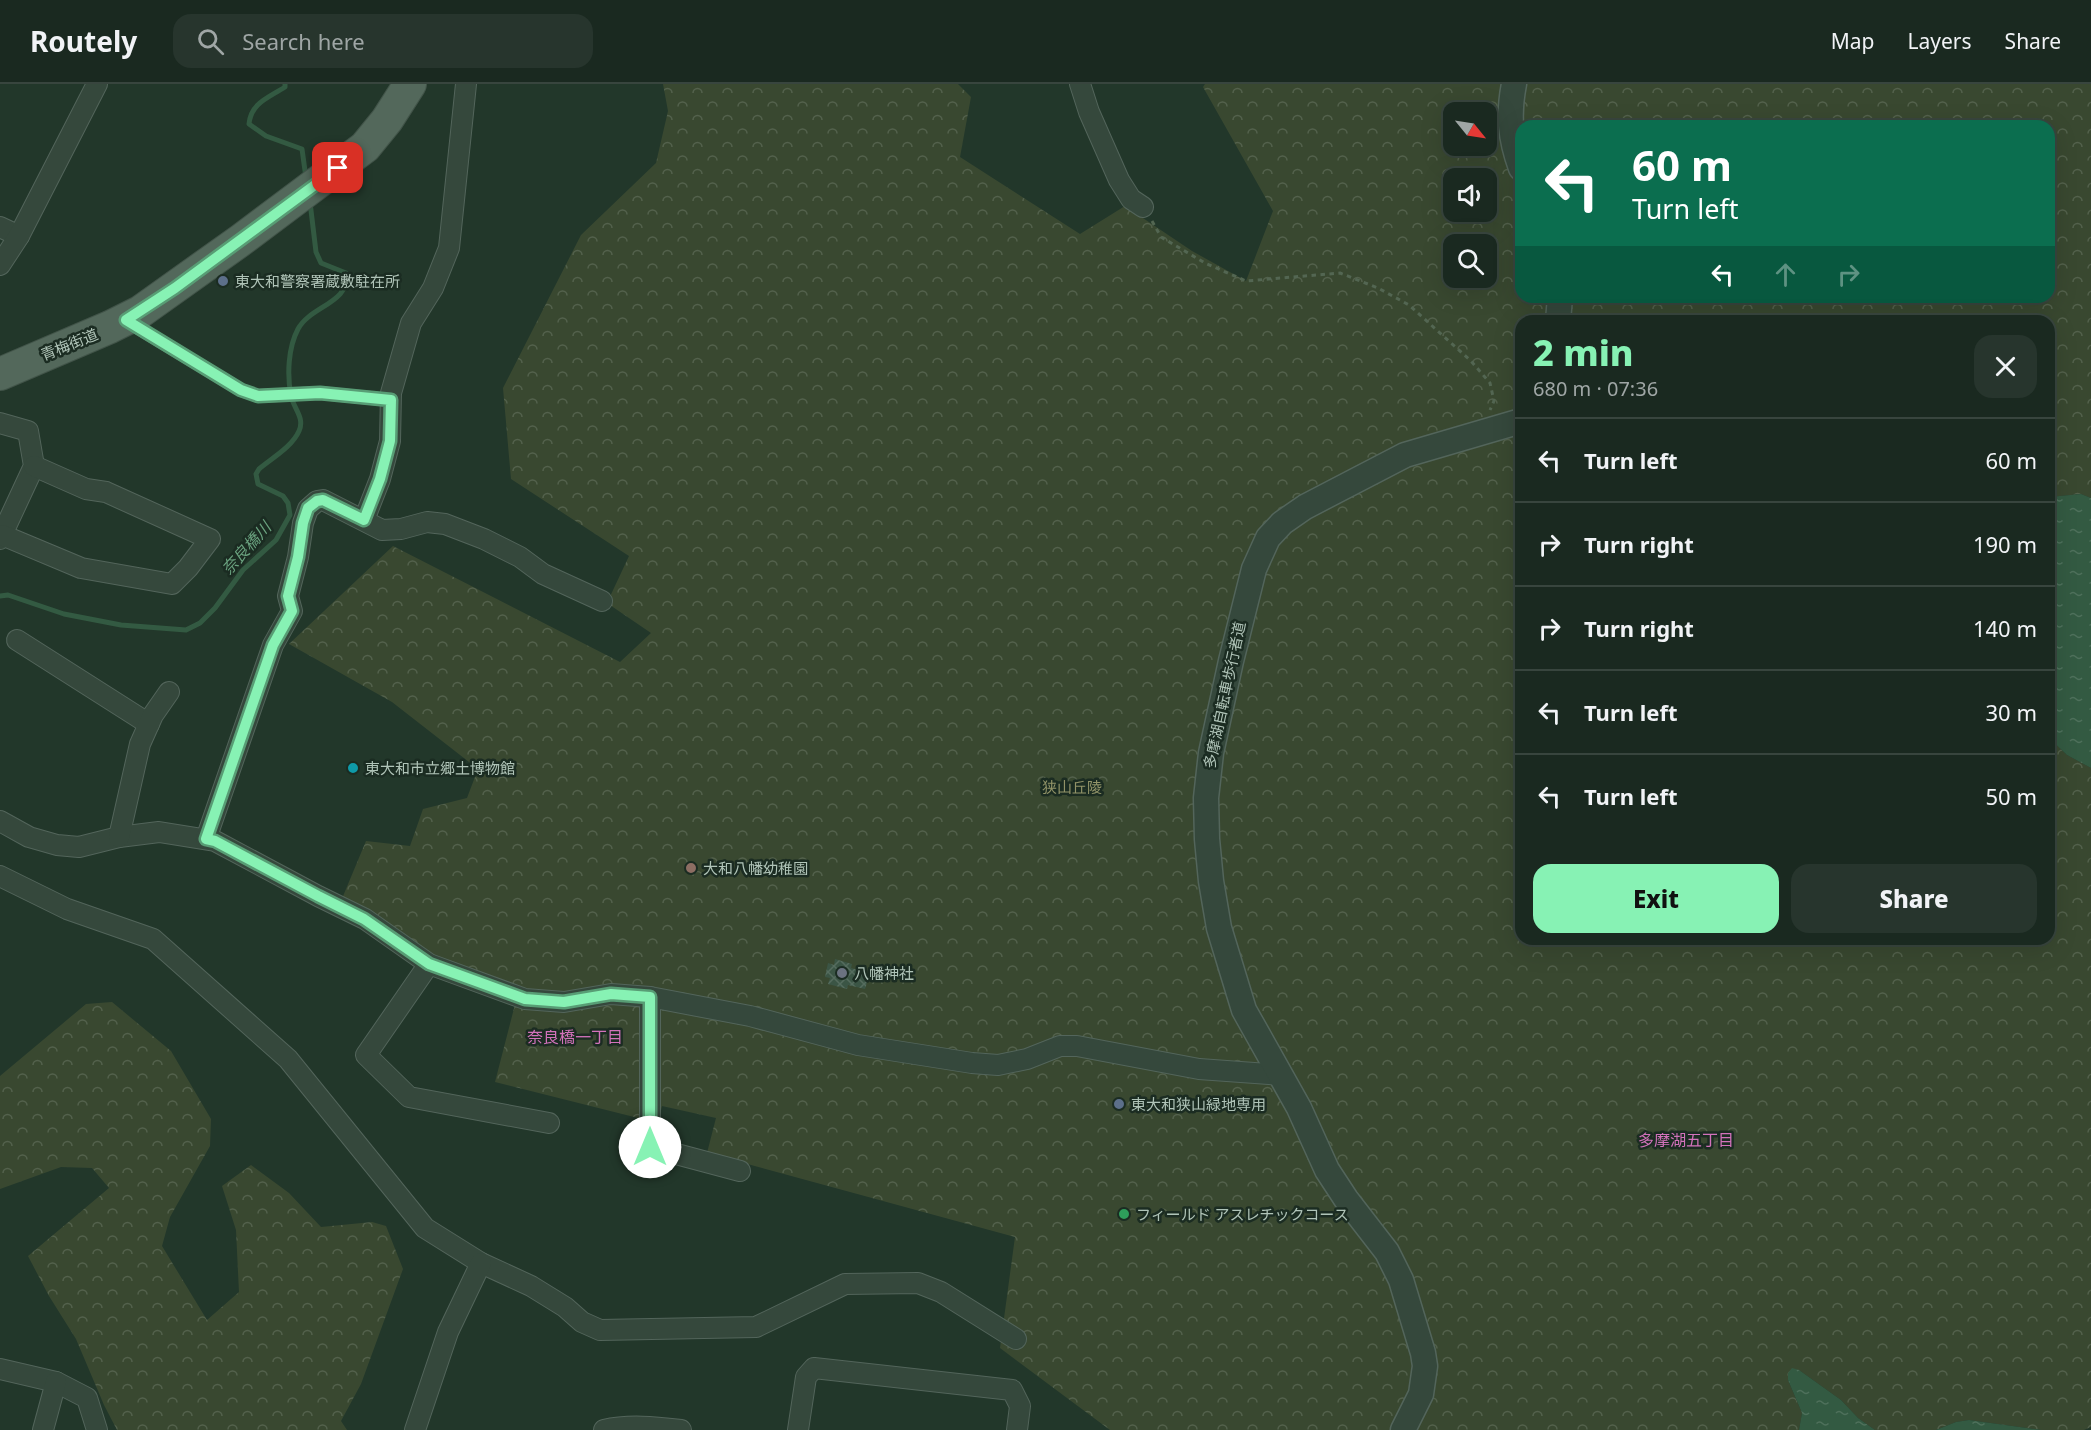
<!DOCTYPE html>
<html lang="en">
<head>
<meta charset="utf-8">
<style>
	:root { --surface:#1a2920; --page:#27352d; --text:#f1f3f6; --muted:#9fa6a5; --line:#38453e; --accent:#87f2b4 }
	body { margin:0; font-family:"Noto Sans","Noto Sans JP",sans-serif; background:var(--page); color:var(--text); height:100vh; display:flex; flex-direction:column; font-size:22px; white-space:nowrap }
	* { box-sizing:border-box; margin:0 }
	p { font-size:20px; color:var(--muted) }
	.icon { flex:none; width:33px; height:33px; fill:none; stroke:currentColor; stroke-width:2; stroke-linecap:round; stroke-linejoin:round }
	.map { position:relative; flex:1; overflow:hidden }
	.details { position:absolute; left:1515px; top:231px; width:540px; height:630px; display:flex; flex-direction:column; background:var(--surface); border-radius:18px; box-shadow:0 6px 24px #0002,0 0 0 2px var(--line) }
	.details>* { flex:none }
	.hud { position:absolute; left:1515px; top:36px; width:540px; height:183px; border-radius:18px; box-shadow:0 6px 24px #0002,0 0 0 2px var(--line); background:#0b6e4f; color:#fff; overflow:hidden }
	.needle { width:39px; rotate:120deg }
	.controls { position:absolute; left:1443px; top:18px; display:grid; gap:12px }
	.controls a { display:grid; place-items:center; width:54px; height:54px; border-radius:12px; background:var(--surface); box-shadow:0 6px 24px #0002,0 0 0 2px var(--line); font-size:30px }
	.pin { position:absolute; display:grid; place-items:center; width:51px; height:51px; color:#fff; margin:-26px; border-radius:12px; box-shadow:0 3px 9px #0006 }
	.me { position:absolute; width:66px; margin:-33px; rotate:0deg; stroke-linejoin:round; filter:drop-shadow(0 0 4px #0008) }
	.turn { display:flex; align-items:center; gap:21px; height:126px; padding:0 18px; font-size:27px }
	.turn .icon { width:78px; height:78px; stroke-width:2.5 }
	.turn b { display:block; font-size:42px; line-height:51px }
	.lanes { display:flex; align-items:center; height:57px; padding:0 18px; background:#0003; justify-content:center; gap:30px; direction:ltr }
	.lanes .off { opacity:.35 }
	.round { display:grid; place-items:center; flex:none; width:63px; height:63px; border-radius:18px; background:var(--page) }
	.overview { display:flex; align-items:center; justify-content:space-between; height:102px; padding:0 18px }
	h1 { font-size:36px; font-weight:800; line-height:45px; color:var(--accent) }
	.cta { display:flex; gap:12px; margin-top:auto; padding:12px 18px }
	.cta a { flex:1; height:69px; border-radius:18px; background:var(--accent); color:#111; font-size:24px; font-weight:800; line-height:69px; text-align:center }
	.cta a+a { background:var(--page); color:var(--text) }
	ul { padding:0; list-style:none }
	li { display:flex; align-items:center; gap:18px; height:84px; padding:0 18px; border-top:2px solid var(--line) }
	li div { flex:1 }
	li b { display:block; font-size:22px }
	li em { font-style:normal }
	header { display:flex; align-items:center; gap:36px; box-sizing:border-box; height:84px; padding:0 30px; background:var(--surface); border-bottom:2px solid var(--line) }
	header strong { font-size:28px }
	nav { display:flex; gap:33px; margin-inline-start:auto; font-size:21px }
	.search { width:420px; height:54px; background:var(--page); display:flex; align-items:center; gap:15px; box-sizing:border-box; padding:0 21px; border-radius:18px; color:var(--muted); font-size:22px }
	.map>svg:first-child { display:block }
	.forest { fill:url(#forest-crowns); fill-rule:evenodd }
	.water { fill:url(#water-ripples) }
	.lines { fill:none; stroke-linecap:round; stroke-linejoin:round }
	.stream { stroke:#335a42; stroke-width:5 }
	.building { fill:url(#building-cross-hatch) }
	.service-casing { stroke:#53655b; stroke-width:14 }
	.minor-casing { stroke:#53655b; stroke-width:22 }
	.tertiary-casing { stroke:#53655b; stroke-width:27 }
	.primary-casing { stroke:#425449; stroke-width:34 }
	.path { stroke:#536652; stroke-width:3; stroke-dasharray:4.5 4.5; stroke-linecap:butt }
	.service { stroke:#35483c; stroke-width:10 }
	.minor { stroke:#35483c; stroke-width:20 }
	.tertiary { stroke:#35483c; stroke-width:24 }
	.primary { stroke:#53685b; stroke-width:32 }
	.route-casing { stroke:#589d75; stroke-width:15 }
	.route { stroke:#87f2b4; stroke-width:10 }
	.service-dot { fill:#5c6f8a; stroke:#1b2c22; stroke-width:2 }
	.culture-dot { fill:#0f9aa8; stroke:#1b2c22; stroke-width:2 }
	.education-dot { fill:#8d6e63; stroke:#1b2c22; stroke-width:2 }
	.worship-dot { fill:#6b7280; stroke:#1b2c22; stroke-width:2 }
	.leisure-dot { fill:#2e9e5b; stroke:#1b2c22; stroke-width:2 }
	.labels { text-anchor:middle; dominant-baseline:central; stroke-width:5; stroke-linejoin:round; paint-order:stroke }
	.poi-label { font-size:15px; fill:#b0c4b8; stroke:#1b2c22; text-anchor:start }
	.street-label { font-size:15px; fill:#b0c4b8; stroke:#1b2c22 }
	.park-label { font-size:15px; fill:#929368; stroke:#1b2c22 }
	.water-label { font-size:16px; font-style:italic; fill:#6aa27f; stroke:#1b2c22 }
	.neighbourhood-label { font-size:16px; fill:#d272bb; stroke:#1b2c22 }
</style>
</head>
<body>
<header>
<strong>Routely</strong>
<div class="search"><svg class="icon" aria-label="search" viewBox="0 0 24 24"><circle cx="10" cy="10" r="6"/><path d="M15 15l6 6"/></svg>Search here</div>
<nav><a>Map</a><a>Layers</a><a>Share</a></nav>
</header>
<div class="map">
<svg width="2091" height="1346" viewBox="0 0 2091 1346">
	<defs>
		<pattern id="forest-crowns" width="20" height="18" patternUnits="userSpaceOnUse" patternTransform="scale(1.5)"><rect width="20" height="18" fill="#394830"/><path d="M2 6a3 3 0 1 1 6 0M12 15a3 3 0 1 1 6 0" fill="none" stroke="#53614c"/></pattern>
		<pattern id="water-ripples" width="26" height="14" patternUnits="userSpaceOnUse" patternTransform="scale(1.5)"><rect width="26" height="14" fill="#335a42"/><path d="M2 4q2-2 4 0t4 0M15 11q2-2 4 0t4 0" fill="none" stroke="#4e705b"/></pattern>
		<pattern id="building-cross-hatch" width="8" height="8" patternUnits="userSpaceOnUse" patternTransform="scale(1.5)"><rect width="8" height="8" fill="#3b5545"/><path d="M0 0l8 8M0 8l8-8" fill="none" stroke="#556c5e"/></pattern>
	</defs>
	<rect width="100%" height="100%" fill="#22372a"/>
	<g class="forest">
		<path d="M663,0H958L971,13L960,73L1080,150L1125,122L1192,167L1246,197L1273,127L1203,3L1205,0H2091V414L2081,410L2049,413V237H1521V855H2049V654L2067,671L2091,684V1343L2084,1346H2042L1969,1336L1956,1338L1936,1346H1875L1858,1334L1841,1316L1799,1286L1788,1296L1802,1329L1799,1346H1110L1000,1264L1015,1153L707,1069L716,1034L662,1022L658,1039L495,998L518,909L432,874L341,817L366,757L410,762L423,725L467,714L478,685L392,618L289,560L393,462L620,578L651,549L607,519L629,472L511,395L503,304L581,151L656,79L668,27ZM1454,28H1486V62H1454ZM1521,42H2049V213H1521ZM1454,94H1486V128H1454ZM1454,160H1486V194H1454Z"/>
		<polygon points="112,918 171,967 211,1035 210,1062 170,1133 162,1162 207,1236 239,1208 236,1146 222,1102 251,1081 289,1109 321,1143 372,1138 386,1142 403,1185 361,1300 341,1337 347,1346 117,1346 104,1321 76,1255 49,1212 28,1172 109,1104 92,1084 61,1083 0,1105 0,992 86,920"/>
	</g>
	<g class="water">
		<polygon points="2081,410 2091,414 2091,684 2067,671 2049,654 2049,413"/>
		<polygon points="1792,1284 1799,1286 1841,1316 1858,1334 1875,1346 1799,1346 1802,1329 1788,1296 1788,1289"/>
		<polygon points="1969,1336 2042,1346 1936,1346 1956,1338"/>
	</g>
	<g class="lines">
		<g class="stream">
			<path d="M285,0V3C268,14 251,19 249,40L266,52L302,65L306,94"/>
			<path d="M0,512L8,511L64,530L121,541L186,546L200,539L215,524L243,486L276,456L290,431L288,419L283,412L258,400L256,390L259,385C272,374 292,363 299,347C305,334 294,325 291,312C287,291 288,264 298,245C310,222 351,219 346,189L321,179L316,168L310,118"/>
		</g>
	</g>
	<polygon class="building" points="835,875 852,880 851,884 870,889 865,905 848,901 847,905 828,900 830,894 825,893 828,879 834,881"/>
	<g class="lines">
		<g class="service-casing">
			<polyline id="service" points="130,239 241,306 258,312 320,309 391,316"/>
		</g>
		<g class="minor-casing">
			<g id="minor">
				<polyline points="1080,0 1089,28 1119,96 1131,115 1143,123"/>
				<polyline points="0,143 19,152"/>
				<polyline points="0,181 19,152 97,0"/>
				<polyline points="0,339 28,347 34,382 0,455"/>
				<polyline points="364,436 380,395 390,357 391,309 411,239 433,204 449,164 466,0"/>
				<polyline points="2,451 81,484 172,500 188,484 210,455 106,408 86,405 34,382"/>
				<polyline points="17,556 149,640"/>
				<polyline points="0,737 29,753 57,761 79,763 119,753 159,748 215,757 318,812 365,835 429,880 525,915 564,918 611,910 650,913 750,932 858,961 972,979 998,981 1027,975 1060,962 1077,962 1199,985 1281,991"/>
				<polyline points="119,753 140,660 153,631 169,608"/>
				<polyline points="206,755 273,561 292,527 288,512 298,473 303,439 308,425 317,417 323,416 382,446 401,445 427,438 445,440 484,455 520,473 543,490 602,517"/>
				<polyline points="0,792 67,825 153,855 288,975 425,1144 481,1179 531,1202 565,1223 582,1238 600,1246 756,1243 845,1200 918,1199 941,1208 1016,1255"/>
				<polyline points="429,880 366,971 409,1013 549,1039"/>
				<polyline points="650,913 650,1063 740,1087"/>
				<polyline points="0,1285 56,1298 87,1314 97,1346"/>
				<polyline points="43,1346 56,1298"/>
				<polyline points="415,1346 448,1248 481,1179"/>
				<path d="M604,1346C629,1340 655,1343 681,1346"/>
				<polyline points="798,1346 806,1293 814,1284 1012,1306 1020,1322 1017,1346"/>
			</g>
		</g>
		<g class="tertiary-casing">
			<g id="tertiary">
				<path d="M1514,0C1508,31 1510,54 1521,84"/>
				<polyline points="1558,237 1560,213"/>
				<polyline points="1403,1346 1421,1310 1425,1282 1423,1269 1401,1196 1387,1168 1346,1115 1327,1086 1299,1024 1244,926 1219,844 1211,797 1207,755 1206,714 1211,669 1231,577 1254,485 1268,454 1282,439 1305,423 1405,371 1521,337"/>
			</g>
		</g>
		<g class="primary-casing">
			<polyline id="primary" points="0,290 110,243 140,228 241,156 365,63 387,36 410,0"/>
		</g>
		<polyline class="path" points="1152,137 1161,153 1205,179 1246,197 1340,189 1378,204 1409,221 1471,277 1490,299 1494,317 1490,326"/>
		<use href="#service" class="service"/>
		<use href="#minor" class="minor"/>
		<use href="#tertiary" class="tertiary"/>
		<use href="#primary" class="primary"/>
	</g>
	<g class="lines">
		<g class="route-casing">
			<polyline id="route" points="338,84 175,204 126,236 241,306 258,312 320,309 391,316 390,357 380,395 364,436 323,416 317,417 308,424 303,439 298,473 288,512 292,527 273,561 206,755 215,757 318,812 364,835 429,880 525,915 564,918 611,910 650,913 650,1063"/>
		</g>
		<use href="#route" class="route"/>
	</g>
	<g class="service-dot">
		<circle cx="223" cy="197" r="6"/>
		<circle cx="1119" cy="1020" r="6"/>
	</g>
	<circle class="culture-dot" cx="353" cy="684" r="6"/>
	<circle class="education-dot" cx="691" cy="784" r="6"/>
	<circle class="worship-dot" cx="842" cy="889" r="6"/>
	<circle class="leisure-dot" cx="1124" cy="1130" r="6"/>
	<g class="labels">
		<g class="poi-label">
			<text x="235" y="197">東大和警察署蔵敷駐在所</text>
			<text x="365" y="684">東大和市立郷土博物館</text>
			<text x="703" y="784">大和八幡幼稚園</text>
			<text x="854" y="889">八幡神社</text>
			<text x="1131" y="1020">東大和狭山緑地専用</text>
			<text x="1136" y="1130">フィールド アスレチックコース</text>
		</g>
		<g class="street-label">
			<text transform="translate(69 260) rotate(-22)">青梅街道</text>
			<text transform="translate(1224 611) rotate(-78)">多摩湖自転車歩行者道</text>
		</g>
		<g class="park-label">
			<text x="1072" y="703">狭山丘陵</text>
		</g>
		<g class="water-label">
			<text transform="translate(246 464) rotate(-48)">奈良橋川</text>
		</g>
		<g class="neighbourhood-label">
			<text x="575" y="953">奈良橋一丁目</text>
			<text x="1686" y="1056">多摩湖五丁目</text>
		</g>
	</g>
</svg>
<div class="controls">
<a><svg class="needle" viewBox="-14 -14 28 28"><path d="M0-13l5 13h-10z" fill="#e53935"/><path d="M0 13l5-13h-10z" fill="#9fa6a5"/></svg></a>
<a><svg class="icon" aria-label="sound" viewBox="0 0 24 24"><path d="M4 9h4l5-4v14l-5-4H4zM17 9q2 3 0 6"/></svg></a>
<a><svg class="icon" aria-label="search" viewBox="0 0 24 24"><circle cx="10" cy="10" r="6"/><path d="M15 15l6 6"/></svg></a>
</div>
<div class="pin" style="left:338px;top:84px;background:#d93025"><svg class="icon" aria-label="arrive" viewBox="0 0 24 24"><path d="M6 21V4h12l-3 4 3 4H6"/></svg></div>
<svg class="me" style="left:650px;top:1063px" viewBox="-20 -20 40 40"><circle r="19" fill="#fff"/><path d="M0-13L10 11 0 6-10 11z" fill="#87f2b4"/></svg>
<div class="hud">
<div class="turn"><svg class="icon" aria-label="left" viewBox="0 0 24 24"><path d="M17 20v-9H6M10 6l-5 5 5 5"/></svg><div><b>60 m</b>Turn left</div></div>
<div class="lanes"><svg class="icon" aria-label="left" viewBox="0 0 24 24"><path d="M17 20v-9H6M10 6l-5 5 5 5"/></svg><svg class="icon off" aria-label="ahead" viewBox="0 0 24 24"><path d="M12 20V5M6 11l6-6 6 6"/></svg><svg class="icon off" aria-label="right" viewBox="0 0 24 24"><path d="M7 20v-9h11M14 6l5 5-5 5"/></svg></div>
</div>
<section class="details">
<div class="overview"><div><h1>2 min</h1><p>680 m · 07:36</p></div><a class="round"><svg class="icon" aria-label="close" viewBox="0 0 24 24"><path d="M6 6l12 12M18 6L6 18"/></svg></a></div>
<ul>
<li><svg class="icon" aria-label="left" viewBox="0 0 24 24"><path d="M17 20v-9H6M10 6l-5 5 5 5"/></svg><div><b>Turn left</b></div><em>60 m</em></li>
<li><svg class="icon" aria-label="right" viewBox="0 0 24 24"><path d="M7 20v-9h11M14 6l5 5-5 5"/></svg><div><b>Turn right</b></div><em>190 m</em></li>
<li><svg class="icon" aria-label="right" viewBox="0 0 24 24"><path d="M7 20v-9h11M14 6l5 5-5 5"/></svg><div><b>Turn right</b></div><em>140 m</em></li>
<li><svg class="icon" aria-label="left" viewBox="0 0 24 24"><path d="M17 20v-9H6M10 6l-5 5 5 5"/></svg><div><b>Turn left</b></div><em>30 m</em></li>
<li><svg class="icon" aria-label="left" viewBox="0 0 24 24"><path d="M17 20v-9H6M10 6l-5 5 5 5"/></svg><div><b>Turn left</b></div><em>50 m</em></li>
</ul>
<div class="cta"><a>Exit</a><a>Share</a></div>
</section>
</div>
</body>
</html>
